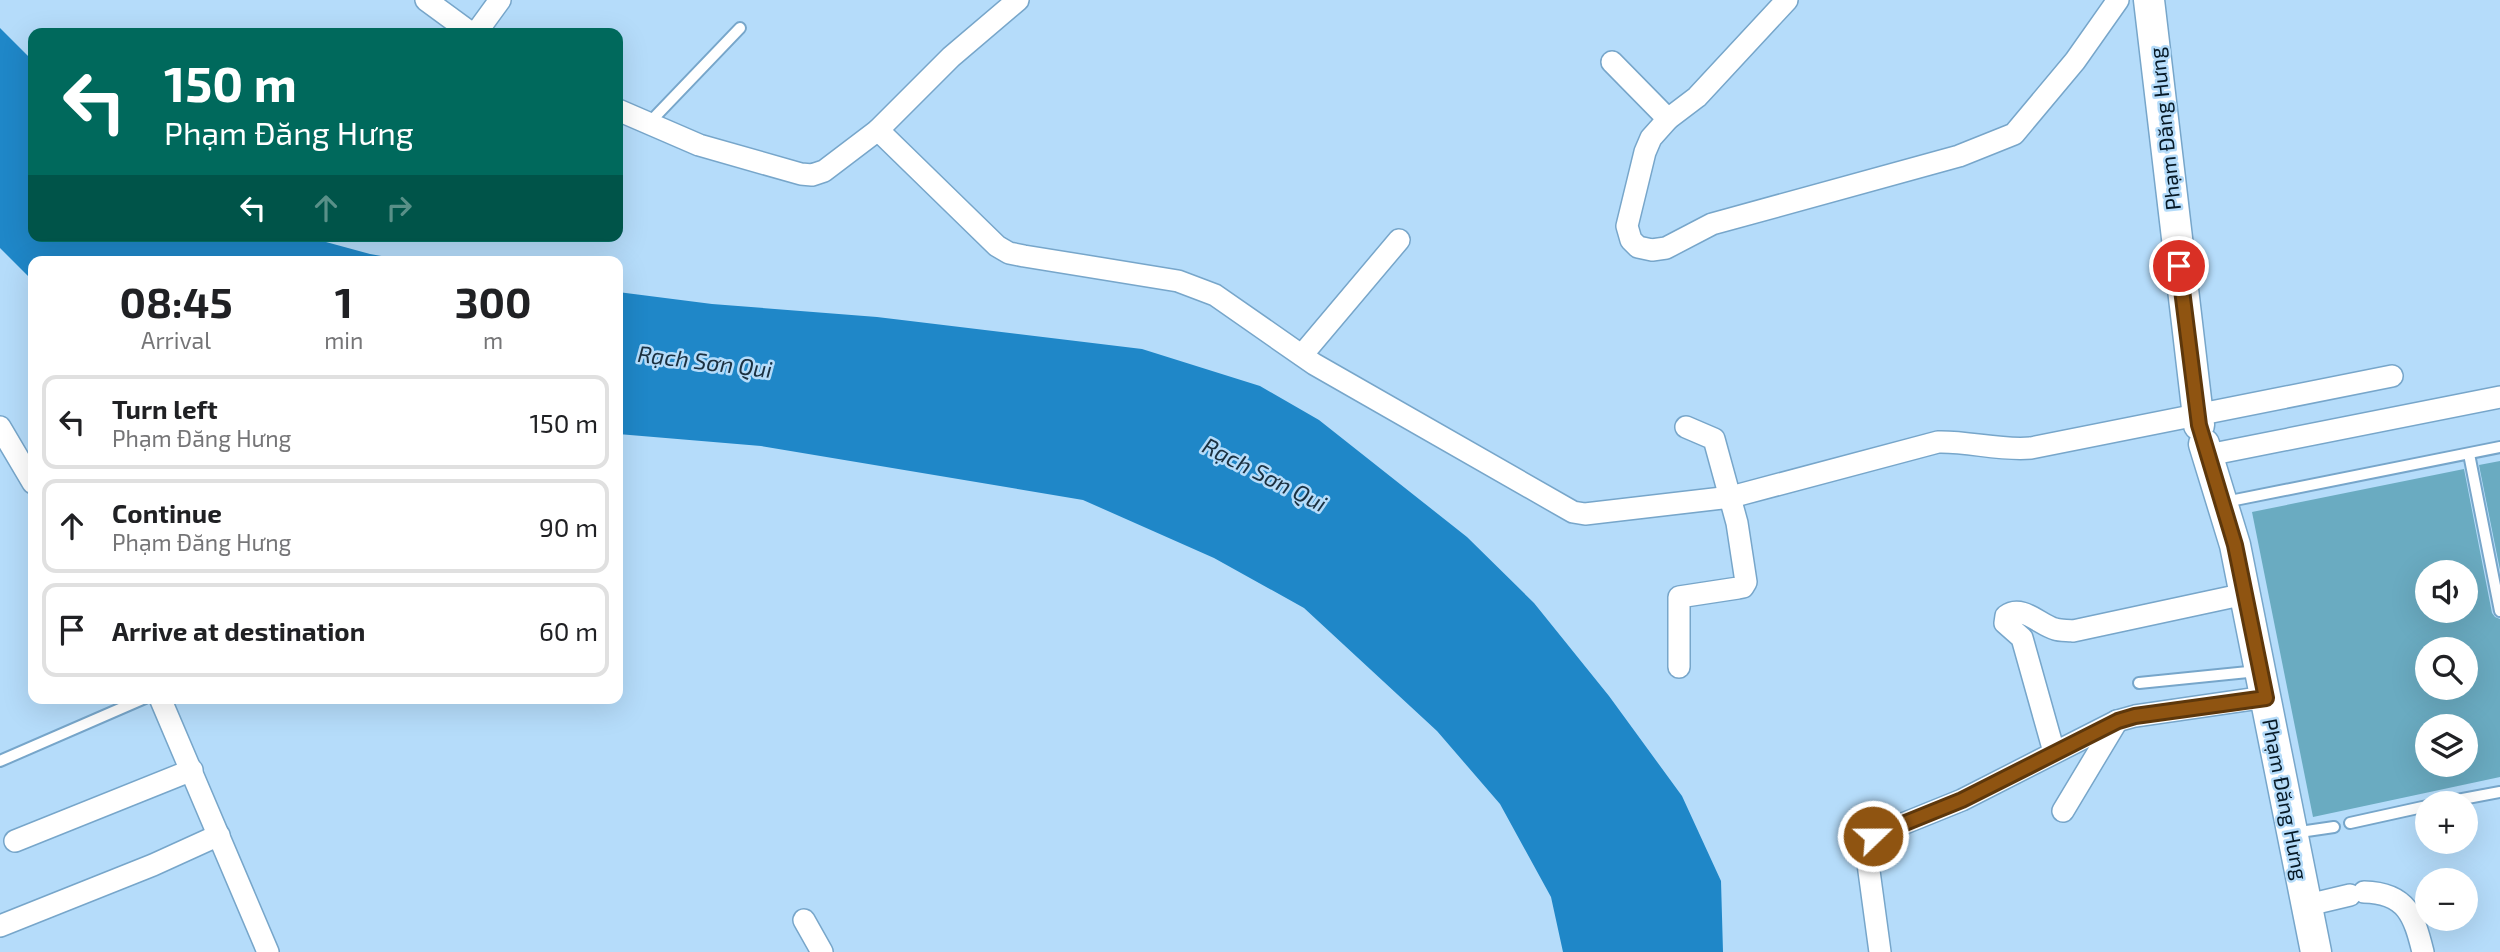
<!DOCTYPE html>
<html lang="en">
<head>
<meta charset="utf-8">
<style>
	:root { --surface:#fff; --page:#f6f6f6; --text:#202124; --muted:#757577; --line:#e0e0e0 }
	body { margin:0; font-family:"Exo 2",sans-serif; background:var(--page); color:var(--text); height:100vh; display:flex; flex-direction:column; font-size:26px; white-space:nowrap }
	* { box-sizing:border-box; margin:0 }
	p { font-size:23px; color:var(--muted) }
	.icon { flex:none; width:38px; height:38px; fill:none; stroke:currentColor; stroke-width:2; stroke-linecap:round; stroke-linejoin:round }
	.map { position:relative; flex:1; overflow:hidden }
	.sheet { position:absolute; left:28px; top:256px; width:595px; height:448px; display:flex; flex-direction:column; background:var(--surface); border-radius:14px; box-shadow:0 7px 28px #0002 }
	.sheet>* { flex:none }
	.guide { position:absolute; left:28px; top:28px; width:595px; height:214px; border-radius:14px; box-shadow:0 7px 28px #0002; background:#00695c; color:#fff; overflow:hidden }
	.tools { position:absolute; left:2415px; top:560px; display:grid; gap:14px }
	.tools a { display:grid; place-items:center; width:63px; height:63px; border-radius:50%; background:var(--surface); box-shadow:0 7px 28px #0002; font-size:35px }
	.pin { position:absolute; display:grid; place-items:center; width:60px; height:60px; color:#fff; margin:-30px; border:4px solid #fff; border-radius:50%; box-shadow:0 2px 7px #0007 }
	.me { position:absolute; width:77px; margin:-38px; rotate:68deg; stroke-linejoin:round; filter:drop-shadow(0 0 5px #0008) }
	.turn { display:flex; align-items:center; gap:24px; height:147px; padding:0 21px; font-size:32px }
	.turn .icon { width:91px; height:91px; stroke-width:2.5 }
	.turn b { display:block; font-size:49px; line-height:60px }
	.lanes { display:flex; align-items:center; height:66px; padding:0 21px; background:#0003; justify-content:center; gap:35px; direction:ltr }
	.lanes .off { opacity:.35 }
	.eta { display:flex; justify-content:space-evenly; align-items:center; height:119px; text-align:center }
	.eta b { font-size:42px; font-weight:700; line-height:49px }
	ul { padding:0; list-style:none }
	li { display:flex; align-items:center; gap:21px; height:94px; margin:0 14px 10px; padding:0 7px; border:4px solid var(--line); border-radius:14px }
	li div { flex:1 }
	li b { display:block; font-size:26px }
	li em { font-style:normal }
	.map>svg:first-child { display:block }
	.water { fill:#1f87c8 }
	.building { fill:#6aabc1; fill-rule:evenodd }
	.lines { fill:none; stroke-linecap:round; stroke-linejoin:round }
	.lane-casing { stroke:#77a6ca; stroke-width:14 }
	.street-casing { stroke:#77a6ca; stroke-width:24 }
	.secondary-casing { stroke:#77a6ca; stroke-width:33 }
	.lane { stroke:#fff; stroke-width:10 }
	.street { stroke:#fff; stroke-width:21 }
	.secondary { stroke:#fff; stroke-width:30 }
	.route-casing { stroke:#5d370b; stroke-width:18 }
	.route { stroke:#8f5411; stroke-width:12 }
	.labels { text-anchor:middle; dominant-baseline:central; stroke-width:5; stroke-linejoin:round; paint-order:stroke }
	.street-label { font-size:21px; fill:#071a27; stroke:#b5dcfa }
	.water-label { font-size:23px; font-style:italic; fill:#1b3040; stroke:#b5dcfa }
</style>
</head>
<body>
<div class="map">
<svg width="2500" height="952" viewBox="0 0 2500 952">
	<rect width="100%" height="100%" fill="#b5dcfa"/>
	<g class="water">
		<polygon points="0,28 33,61 33,236 304,236 370,254 410,261 33,261 33,281 0,248"/>
		<polygon points="618,292 712,304 877,317 1142,349 1260,386 1319,420 1467,537 1534,603 1609,696 1682,796 1721,881 1723,952 1563,952 1551,897 1500,804 1437,731 1304,608 1214,558 1083,500 761,446 618,434"/>
	</g>
	<g class="building">
		<polygon points="2500,461 2500,570 2479,465"/>
		<path d="M2464,469L2492,613L2495,617L2500,619V777L2313,817L2252,512ZM2427,572H2466V611H2427ZM2427,649H2466V688H2427ZM2427,726H2466V765H2427Z"/>
	</g>
	<g class="lines">
		<g class="lane-casing">
			<g id="lane">
				<polyline points="649,123 740,28"/>
				<polyline points="2469,454 2500,611"/>
				<polyline points="2225,502 2500,447"/>
				<polyline points="2139,683 2258,671"/>
				<polyline points="0,761 145,698"/>
				<polyline points="2441,803 2500,792"/>
				<polyline points="2350,823 2427,806"/>
				<polyline points="2293,833 2334,827"/>
			</g>
		</g>
		<g class="street-casing">
			<g id="street">
				<polyline points="426,0 471,33"/>
				<polyline points="1787,0 1697,97 1668,119 1651,138 1645,152 1627,226 1631,240 1638,247 1652,250 1666,248 1712,224 1959,156 2014,134 2075,61 2118,0"/>
				<polyline points="476,33 500,0"/>
				<polyline points="1612,62 1668,119"/>
				<path d="M618,110L699,145L801,174L812,175L824,171L878,130L997,246L1009,253L1024,256L1178,281L1215,295L1314,364L1573,512L1585,514L1731,497L1938,442C1969,441 1999,451 2031,448L2392,376"/>
				<polyline points="878,130 951,57 1018,0"/>
				<polyline points="1302,355 1399,240"/>
				<polyline points="0,427 33,483"/>
				<polyline points="2208,455 2500,397"/>
				<polyline points="1679,667 1679,597 1738,588 1743,587 1746,582 1737,523 1714,439 1686,427"/>
				<polyline points="160,698 268,952"/>
				<path d="M2054,752L2022,638L2005,623L2006,616C2022,604 2040,625 2055,629C2061,631 2068,630 2073,631L2245,594"/>
				<polyline points="2063,811 2117,721"/>
				<polyline points="15,841 192,770"/>
				<path d="M2364,892C2407,893 2414,916 2423,952"/>
				<polyline points="2308,905 2350,895"/>
				<polyline points="804,920 822,952"/>
				<polyline points="0,926 153,865 219,835"/>
				<polyline points="1880,952 1866,849 1868,842 1873,836 1962,800 2117,721 2135,716 2266,697"/>
			</g>
		</g>
		<g class="secondary-casing">
			<g id="secondary">
				<polyline points="2149,0 2199,425"/>
				<polyline points="2204,444 2235,545 2316,952"/>
			</g>
		</g>
		<use href="#lane" class="lane"/>
		<use href="#street" class="street"/>
		<use href="#secondary" class="secondary"/>
	</g>
	<g class="lines">
		<g class="route-casing">
			<polyline id="route" points="1873,836 1962,800 2118,721 2135,716 2266,698 2235,545 2199,425 2179,266"/>
		</g>
		<use href="#route" class="route"/>
	</g>
	<g class="labels">
		<g class="street-label">
			<text transform="translate(2164 129) rotate(-96)">Phạm Đăng Hưng</text>
			<text transform="translate(2286 799) rotate(79)">Phạm Đăng Hưng</text>
		</g>
		<g class="water-label">
			<text transform="translate(705 361) rotate(7)">Rạch Sơn Qui</text>
			<text transform="translate(1265 474) rotate(27)">Rạch Sơn Qui</text>
		</g>
	</g>
</svg>
<div class="tools">
<a><svg class="icon" aria-label="sound" viewBox="0 0 24 24"><path d="M4 9h4l5-4v14l-5-4H4zM17 9q2 3 0 6"/></svg></a>
<a><svg class="icon" aria-label="search" viewBox="0 0 24 24"><circle cx="10" cy="10" r="6"/><path d="M15 15l6 6"/></svg></a>
<a><svg class="icon" aria-label="layers" viewBox="0 0 24 24"><path d="M12 4l9 5-9 5-9-5zM3 14l9 5 9-5"/></svg></a>
<a>+</a>
<a>−</a>
</div>
<div class="pin" style="left:2179px;top:266px;background:#d93025"><svg class="icon" aria-label="arrive" viewBox="0 0 24 24"><path d="M6 21V4h12l-3 4 3 4H6"/></svg></div>
<svg class="me" style="left:1873px;top:836px" viewBox="-20 -20 40 40"><circle r="17" fill="#8f5411" stroke="#fff" stroke-width="3"/><path d="M0-11L8 9 0 5-8 9z" fill="#fff"/></svg>
<div class="guide">
<div class="turn"><svg class="icon" aria-label="left" viewBox="0 0 24 24"><path d="M17 20v-9H6M10 6l-5 5 5 5"/></svg><div><b>150 m</b>Phạm Đăng Hưng</div></div>
<div class="lanes"><svg class="icon" aria-label="left" viewBox="0 0 24 24"><path d="M17 20v-9H6M10 6l-5 5 5 5"/></svg><svg class="icon off" aria-label="ahead" viewBox="0 0 24 24"><path d="M12 20V5M6 11l6-6 6 6"/></svg><svg class="icon off" aria-label="right" viewBox="0 0 24 24"><path d="M7 20v-9h11M14 6l5 5-5 5"/></svg></div>
</div>
<section class="sheet">
<div class="eta">
<div><b>08:45</b><p>Arrival</p></div>
<div><b>1</b><p>min</p></div>
<div><b>300</b><p>m</p></div>
</div>
<ul>
<li><svg class="icon" aria-label="left" viewBox="0 0 24 24"><path d="M17 20v-9H6M10 6l-5 5 5 5"/></svg><div><b>Turn left</b><p>Phạm Đăng Hưng</p></div><em>150 m</em></li>
<li><svg class="icon" aria-label="ahead" viewBox="0 0 24 24"><path d="M12 20V5M6 11l6-6 6 6"/></svg><div><b>Continue</b><p>Phạm Đăng Hưng</p></div><em>90 m</em></li>
<li><svg class="icon" aria-label="arrive" viewBox="0 0 24 24"><path d="M6 21V4h12l-3 4 3 4H6"/></svg><div><b>Arrive at destination</b></div><em>60 m</em></li>
</ul>
</section>
</div>
</body>
</html>
